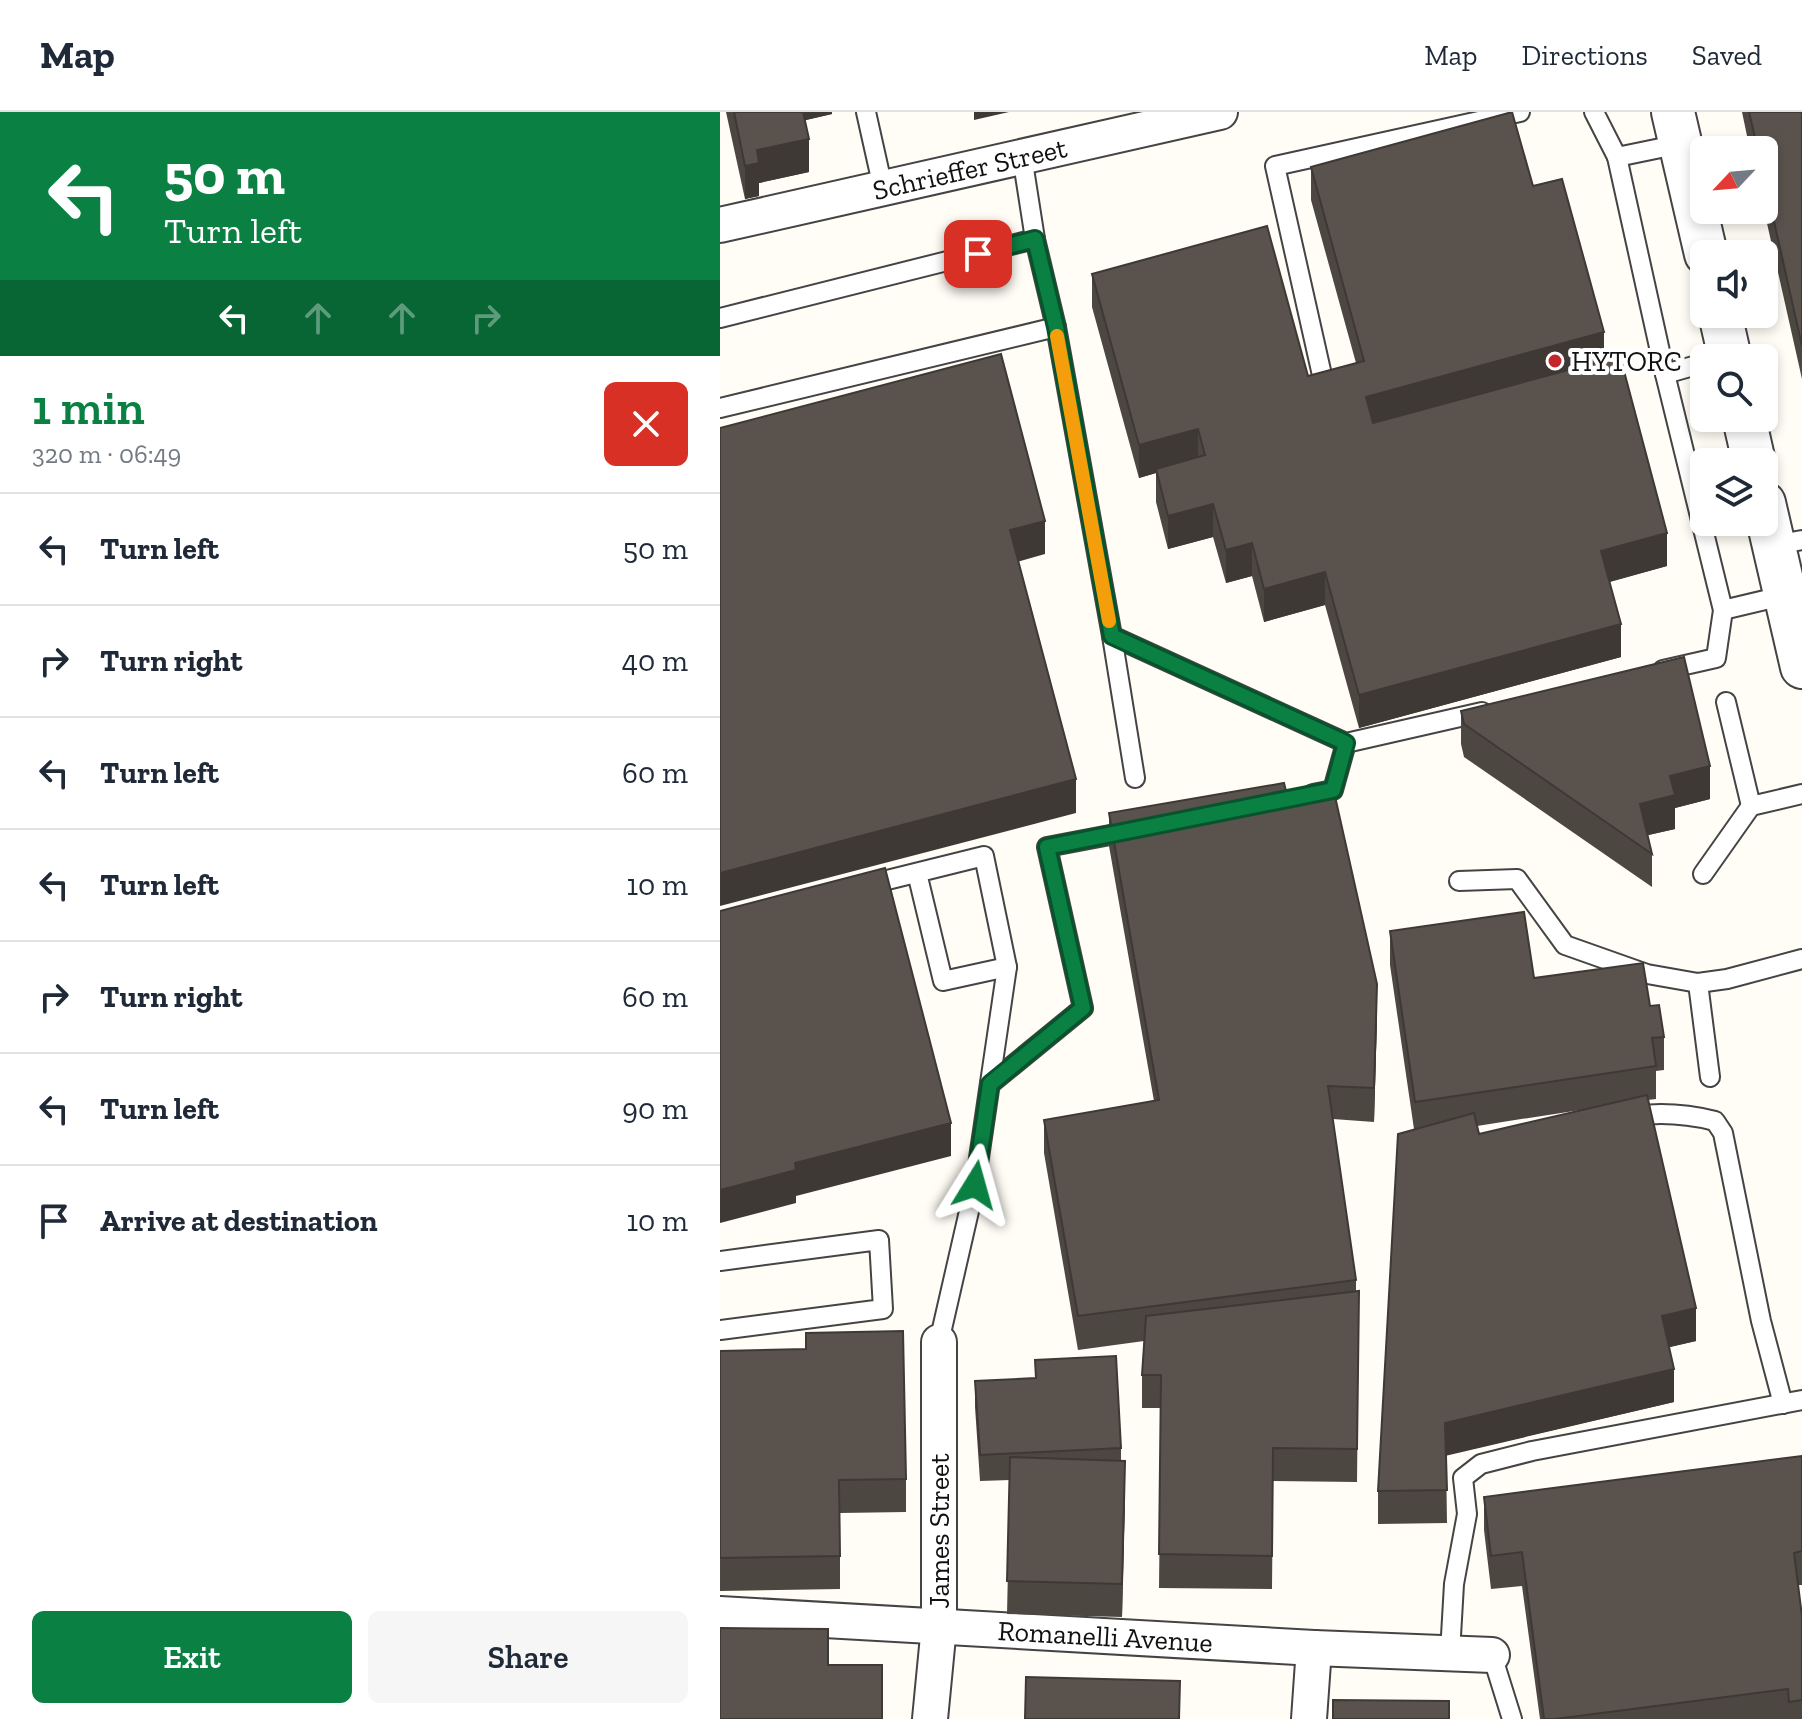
<!DOCTYPE html>
<html lang="en">
<head>
<meta charset="utf-8">
<style>
	:root { --surface:#fff; --page:#f6f6f7; --text:#1f2937; --muted:#747a83; --line:#e0e1e3; --accent:#0b8043 }
	body { margin:0; font-family:"Zilla Slab",serif; background:var(--page); color:var(--text); height:100vh; display:flex; flex-direction:column; font-size:30px; white-space:nowrap }
	* { box-sizing:border-box; margin:0 }
	p { font-size:26px; color:var(--muted) }
	.icon { flex:none; width:44px; height:44px; fill:none; stroke:currentColor; stroke-width:2; stroke-linecap:round; stroke-linejoin:round }
	.map { position:relative; flex:1; overflow:hidden }
	.side { display:flex; flex-direction:column; background:var(--surface); width:720px }
	.side>* { flex:none }
	.guide { background:#0b8043; color:#fff; overflow:hidden }
	.needle { width:52px; rotate:244deg }
	.tools { position:absolute; left:970px; top:24px; display:grid; gap:16px }
	.tools a { display:grid; place-items:center; width:88px; height:88px; border-radius:12px; background:var(--surface); box-shadow:0 4px 12px #0003; font-size:40px }
	.pin { position:absolute; display:grid; place-items:center; width:68px; height:68px; color:#fff; margin:-34px; border-radius:16px; box-shadow:0 4px 12px #0006 }
	.me { position:absolute; width:88px; margin:-44px; rotate:8deg; stroke-linejoin:round; filter:drop-shadow(0 0 6px #0008) }
	.turn { display:flex; align-items:center; gap:28px; height:168px; padding:0 32px; font-size:36px }
	.turn .icon { width:104px; height:104px; stroke-width:2.5 }
	.turn b { display:block; font-size:56px; line-height:68px }
	.lanes { display:flex; align-items:center; height:76px; padding:0 32px; background:#0003; justify-content:center; gap:40px; direction:ltr }
	.lanes .off { opacity:.35 }
	.round { display:grid; place-items:center; flex:none; width:84px; height:84px; border-radius:12px; background:var(--page) }
	.overview { display:flex; align-items:center; justify-content:space-between; height:136px; padding:0 32px }
	h1 { font-size:48px; font-weight:600; line-height:60px; color:var(--accent) }
	.button { display:flex; gap:16px; margin-top:auto; padding:16px 32px }
	.button a { flex:1; height:92px; border-radius:12px; background:var(--accent); color:#fff; font-size:32px; font-weight:600; line-height:92px; text-align:center }
	.button a+a { background:var(--page); color:var(--text) }
	ul { padding:0; list-style:none }
	li { display:flex; align-items:center; gap:24px; height:112px; padding:0 32px; border-top:2px solid var(--line) }
	li div { flex:1 }
	li b { display:block; font-size:30px }
	li em { font-style:normal }
	header { display:flex; align-items:center; gap:48px; box-sizing:border-box; height:112px; padding:0 40px; background:var(--surface); border-bottom:2px solid var(--line) }
	header strong { font-size:38px }
	nav { display:flex; gap:44px; margin-inline-start:auto; font-size:28px }
	main { display:flex; flex:1; min-height:0 }
	.map>svg:first-child { display:block }
	.lines { fill:none; stroke-linecap:round; stroke-linejoin:round }
	.service-casing { stroke:#444; stroke-width:22 }
	.minor-casing { stroke:#444; stroke-width:38 }
	.tertiary-casing { stroke:#444; stroke-width:46 }
	.service { stroke:#fff; stroke-width:18 }
	.minor { stroke:#fff; stroke-width:34 }
	.tertiary { stroke:#fff; stroke-width:42 }
	.wall { fill:#4d4742; fill-rule:evenodd }
	.shaded-wall { fill:#3f3936 }
	.building { fill:#5a524d; stroke:#3f3936; stroke-width:2 }
	.route-casing { stroke:#07532c; stroke-width:20 }
	.route { stroke:#0b8043; stroke-width:14 }
	.slow { stroke:#f59e0b; stroke-width:14 }
	.poi-dot { fill:#c4262e; stroke:#fff; stroke-width:3 }
	.labels { text-anchor:middle; dominant-baseline:central; stroke-width:8; stroke-linejoin:round; paint-order:stroke }
	.street-label { font-size:28px; fill:#111; stroke:#fff }
	.poi-label { font-size:28px; fill:#111; stroke:#fff; text-anchor:start }
</style>
</head>
<body>
<header>
<strong>Map</strong>
<nav><a>Map</a><a>Directions</a><a>Saved</a></nav>
</header>
<main>
<section class="side">
<div class="guide">
<div class="turn"><svg class="icon" aria-label="left" viewBox="0 0 24 24"><path d="M17 20v-9H6M10 6l-5 5 5 5"/></svg><div><b>50 m</b>Turn left</div></div>
<div class="lanes"><svg class="icon" aria-label="left" viewBox="0 0 24 24"><path d="M17 20v-9H6M10 6l-5 5 5 5"/></svg><svg class="icon off" aria-label="ahead" viewBox="0 0 24 24"><path d="M12 20V5M6 11l6-6 6 6"/></svg><svg class="icon off" aria-label="ahead" viewBox="0 0 24 24"><path d="M12 20V5M6 11l6-6 6 6"/></svg><svg class="icon off" aria-label="right" viewBox="0 0 24 24"><path d="M7 20v-9h11M14 6l5 5-5 5"/></svg></div>
</div>
<div class="overview"><div><h1>1 min</h1><p>320 m · 06:49</p></div><a class="round" style="background:#d93025;color:#fff"><svg class="icon" aria-label="close" viewBox="0 0 24 24"><path d="M6 6l12 12M18 6L6 18"/></svg></a></div>
<ul>
<li><svg class="icon" aria-label="left" viewBox="0 0 24 24"><path d="M17 20v-9H6M10 6l-5 5 5 5"/></svg><div><b>Turn left</b></div><em>50 m</em></li>
<li><svg class="icon" aria-label="right" viewBox="0 0 24 24"><path d="M7 20v-9h11M14 6l5 5-5 5"/></svg><div><b>Turn right</b></div><em>40 m</em></li>
<li><svg class="icon" aria-label="left" viewBox="0 0 24 24"><path d="M17 20v-9H6M10 6l-5 5 5 5"/></svg><div><b>Turn left</b></div><em>60 m</em></li>
<li><svg class="icon" aria-label="left" viewBox="0 0 24 24"><path d="M17 20v-9H6M10 6l-5 5 5 5"/></svg><div><b>Turn left</b></div><em>10 m</em></li>
<li><svg class="icon" aria-label="right" viewBox="0 0 24 24"><path d="M7 20v-9h11M14 6l5 5-5 5"/></svg><div><b>Turn right</b></div><em>60 m</em></li>
<li><svg class="icon" aria-label="left" viewBox="0 0 24 24"><path d="M17 20v-9H6M10 6l-5 5 5 5"/></svg><div><b>Turn left</b></div><em>90 m</em></li>
<li><svg class="icon" aria-label="arrive" viewBox="0 0 24 24"><path d="M6 21V4h12l-3 4 3 4H6"/></svg><div><b>Arrive at destination</b></div><em>10 m</em></li>
</ul>
<div class="button"><a>Exit</a><a>Share</a></div>
</section>
<div class="map">
<svg width="1082" height="1607" viewBox="0 0 1082 1607">
	<rect width="100%" height="100%" fill="#fffdf5"/>
	<g class="lines">
		<g class="service-casing">
			<g id="service">
				<polyline points="146,0 163,76"/>
				<polyline points="874,0 897,45"/>
				<polyline points="302,44 315,127 336,215 392,524 415,666"/>
				<polyline points="0,206 315,127"/>
				<polyline points="945,262 984,251"/>
				<polyline points="604,272 555,54 800,0"/>
				<polyline points="0,296 336,215"/>
				<polyline points="1054,433 1082,428"/>
				<polyline points="1003,498 1066,483"/>
				<polyline points="392,524 626,631 762,600"/>
				<polyline points="943,558 996,546 1003,498 945,262 897,45 960,32"/>
				<polyline points="1006,590 1031,694"/>
				<polyline points="593,682 613,678 626,631"/>
				<polyline points="983,762 1031,694 1082,682"/>
				<polyline points="739,769 797,767 845,833 927,862 978,871 1007,867 1082,847"/>
				<polyline points="147,773 264,744 287,855 223,869 197,761"/>
				<polyline points="978,871 990,965"/>
				<polyline points="270,972 363,896 327,735 411,719"/>
				<path d="M907,1005C936,1000 967,1002 995,1009L1003,1021L1041,1209L1063,1292"/>
				<polyline points="0,1149 159,1128 163,1197 0,1218"/>
				<polyline points="219,1230 255,1073 287,855"/>
				<polyline points="730,1541 734,1472 747,1402 743,1366 761,1352 812,1339 1082,1288"/>
				<polyline points="772,1543 792,1607"/>
			</g>
		</g>
		<g class="minor-casing">
			<g id="minor">
				<path id="s1" d="M0,113L500,0"/>
				<path id="s2" d="M0,1502L594,1536L772,1543"/>
				<polyline points="210,1607 219,1514 219,1230"/>
				<polyline points="589,1607 594,1536"/>
			</g>
		</g>
		<g class="tertiary-casing">
			<g id="tertiary">
				<polyline points="953,0 986,142"/>
				<polyline points="1000,202 1010,246"/>
				<polyline points="1024,306 1034,350"/>
				<polyline points="1044,391 1082,555"/>
			</g>
		</g>
		<use href="#service" class="service"/>
		<use href="#minor" class="minor"/>
		<use href="#tertiary" class="tertiary"/>
	</g>
	<g class="wall">
		<polygon points="6,0 112,0 112,2 85,8 89,60 39,71 39,84 25,87"/>
		<polygon points="1022,0 1082,0 1082,267 1044,98 1044,38 1030,38"/>
		<polygon points="591,55 813,74 884,248 947,454 890,470 901,545 639,616 605,493 544,510 532,464 506,471 493,425 448,437 436,390 436,361 419,366 372,195 372,162 588,264 636,251 591,88"/>
		<polygon points="741,599 990,687 955,696 955,717 928,723 932,742 932,775 744,645 741,632"/>
		<polygon points="566,679 657,905 654,1010 613,1007 636,1168 636,1179 639,1179 637,1370 553,1369 552,1477 439,1476 441,1296 422,1296 422,1263 424,1229 358,1238 324,1041 324,1008 434,989 389,734 389,701"/>
		<path d="M670,819L814,866L930,894L944,925V958L936,959V987L928,988L976,1229L949,1235L954,1290L726,1343L727,1411L658,1412V1379L694,1017L670,853ZM867,997L759,1022L757,1014L795,1008Z"/>
		<polygon points="0,1239 186,1367 186,1400 120,1401 120,1477 0,1479"/>
		<polygon points="315,1248 401,1336 401,1349 405,1382 402,1505 287,1502 290,1368 260,1369 255,1295 255,1269 315,1266"/>
		<polygon points="1082,1344 1082,1473 1078,1473 1082,1504 1082,1607 820,1607 802,1474 771,1477 764,1418 764,1385"/>
	</g>
	<g class="shaded-wall">
		<polygon points="78,0 112,0 112,2 78,10"/>
		<polygon points="254,0 289,0 254,8"/>
		<polygon points="89,27 89,60 39,71 39,84 25,87 25,54 37,38"/>
		<polygon points="884,220 884,253 646,318 646,285"/>
		<polygon points="478,317 478,350 436,357 436,361 419,366 419,333"/>
		<polygon points="493,392 493,425 448,437 448,404"/>
		<polygon points="325,409 325,442 290,452 290,418"/>
		<polygon points="947,421 947,454 881,472 881,439"/>
		<polygon points="532,431 532,464 506,471 506,438"/>
		<polygon points="605,460 605,493 544,510 544,477"/>
		<polygon points="901,512 901,545 639,616 639,583"/>
		<polygon points="990,654 990,687 955,696 955,717 920,725 920,692 950,664"/>
		<polygon points="356,667 356,701 0,794 0,761"/>
		<polygon points="657,872 657,905 654,1010 654,976"/>
		<polygon points="231,1011 231,1044 76,1084 76,1091 0,1111 0,1078 75,1051"/>
		<polygon points="976,1196 976,1229 942,1237 942,1204"/>
		<polygon points="954,1257 954,1290 725,1344 725,1311"/>
		<polygon points="405,1349 405,1382 402,1505 402,1472"/>
	</g>
	<g class="building">
		<polygon points="14,0 83,0 89,27 37,38 39,51 25,54"/>
		<polygon points="792,0 813,74 842,67 884,220 646,285 653,311 900,244 947,421 881,439 901,512 639,583 605,460 544,477 532,431 506,438 493,392 448,404 436,357 485,343 478,317 419,333 372,162 547,114 588,264 644,249 591,55"/>
		<polygon points="1029,0 1082,0 1082,234 1044,65 1044,38 1038,38"/>
		<polygon points="281,242 325,409 290,418 356,667 0,761 0,316"/>
		<polygon points="964,545 990,654 950,664 955,683 920,692 932,742 744,612 741,599"/>
		<polygon points="564,671 566,679 612,671 657,872 654,976 608,974 636,1168 358,1204 324,1008 439,988 389,701"/>
		<polygon points="165,756 231,1011 75,1051 76,1058 0,1078 0,799"/>
		<polygon points="804,800 814,866 923,851 930,894 939,893 944,925 932,926 936,954 695,990 670,819"/>
		<polygon points="927,983 976,1196 942,1204 954,1257 725,1311 727,1378 658,1379 678,1022 754,1001 759,1022"/>
		<polygon points="639,1179 637,1337 553,1336 552,1444 439,1442 441,1263 422,1263 426,1204"/>
		<polygon points="183,1219 186,1367 119,1368 120,1444 0,1446 0,1239 86,1237 86,1221"/>
		<polygon points="396,1244 401,1336 260,1343 255,1269 316,1266 315,1248"/>
		<polygon points="1082,1344 1082,1439 1074,1441 1082,1504 1082,1588 1069,1590 1068,1577 835,1607 824,1607 802,1440 771,1444 764,1385"/>
		<polygon points="290,1345 405,1349 402,1472 287,1469"/>
		<polygon points="0,1516 108,1517 108,1553 162,1553 162,1607 0,1607"/>
		<polygon points="306,1565 460,1569 459,1607 305,1607"/>
		<polygon points="613,1588 729,1589 729,1607 613,1607"/>
	</g>
	<g class="lines">
		<g class="route-casing">
			<polyline id="route" points="255,1073 270,972 363,896 327,735 613,678 626,631 392,524 336,215 315,127 258,142"/>
		</g>
		<use href="#route" class="route"/>
		<polyline class="slow" points="337,224 389,509"/>
	</g>
	<circle class="poi-dot" cx="835" cy="249" r="8"/>
	<g class="labels">
		<g class="street-label">
			<text stroke="none"><textPath href="#s1" startOffset="256">Schrieffer Street</textPath></text>
			<text transform="translate(219 1419) rotate(-90)">James Street</text>
			<text stroke="none"><textPath href="#s2" startOffset="386">Romanelli Avenue</textPath></text>
		</g>
		<g class="poi-label">
			<text x="851" y="249">HYTORC</text>
		</g>
	</g>
</svg>
<div class="tools">
<a><svg class="needle" viewBox="-14 -14 28 28"><path d="M0-13l5 13h-10z" fill="#e53935"/><path d="M0 13l5-13h-10z" fill="#747a83"/></svg></a>
<a><svg class="icon" aria-label="sound" viewBox="0 0 24 24"><path d="M4 9h4l5-4v14l-5-4H4zM17 9q2 3 0 6"/></svg></a>
<a><svg class="icon" aria-label="search" viewBox="0 0 24 24"><circle cx="10" cy="10" r="6"/><path d="M15 15l6 6"/></svg></a>
<a><svg class="icon" aria-label="layers" viewBox="0 0 24 24"><path d="M12 4l9 5-9 5-9-5zM3 14l9 5 9-5"/></svg></a>
</div>
<div class="pin" style="left:258px;top:142px;background:#d93025"><svg class="icon" aria-label="arrive" viewBox="0 0 24 24"><path d="M6 21V4h12l-3 4 3 4H6"/></svg></div>
<svg class="me" style="left:255px;top:1073px" viewBox="-20 -20 40 40"><path d="M0-17L14 15 0 8-14 15z" fill="#0b8043" stroke="#fff" stroke-width="4"/></svg>
</div>
</main>
</body>
</html>
